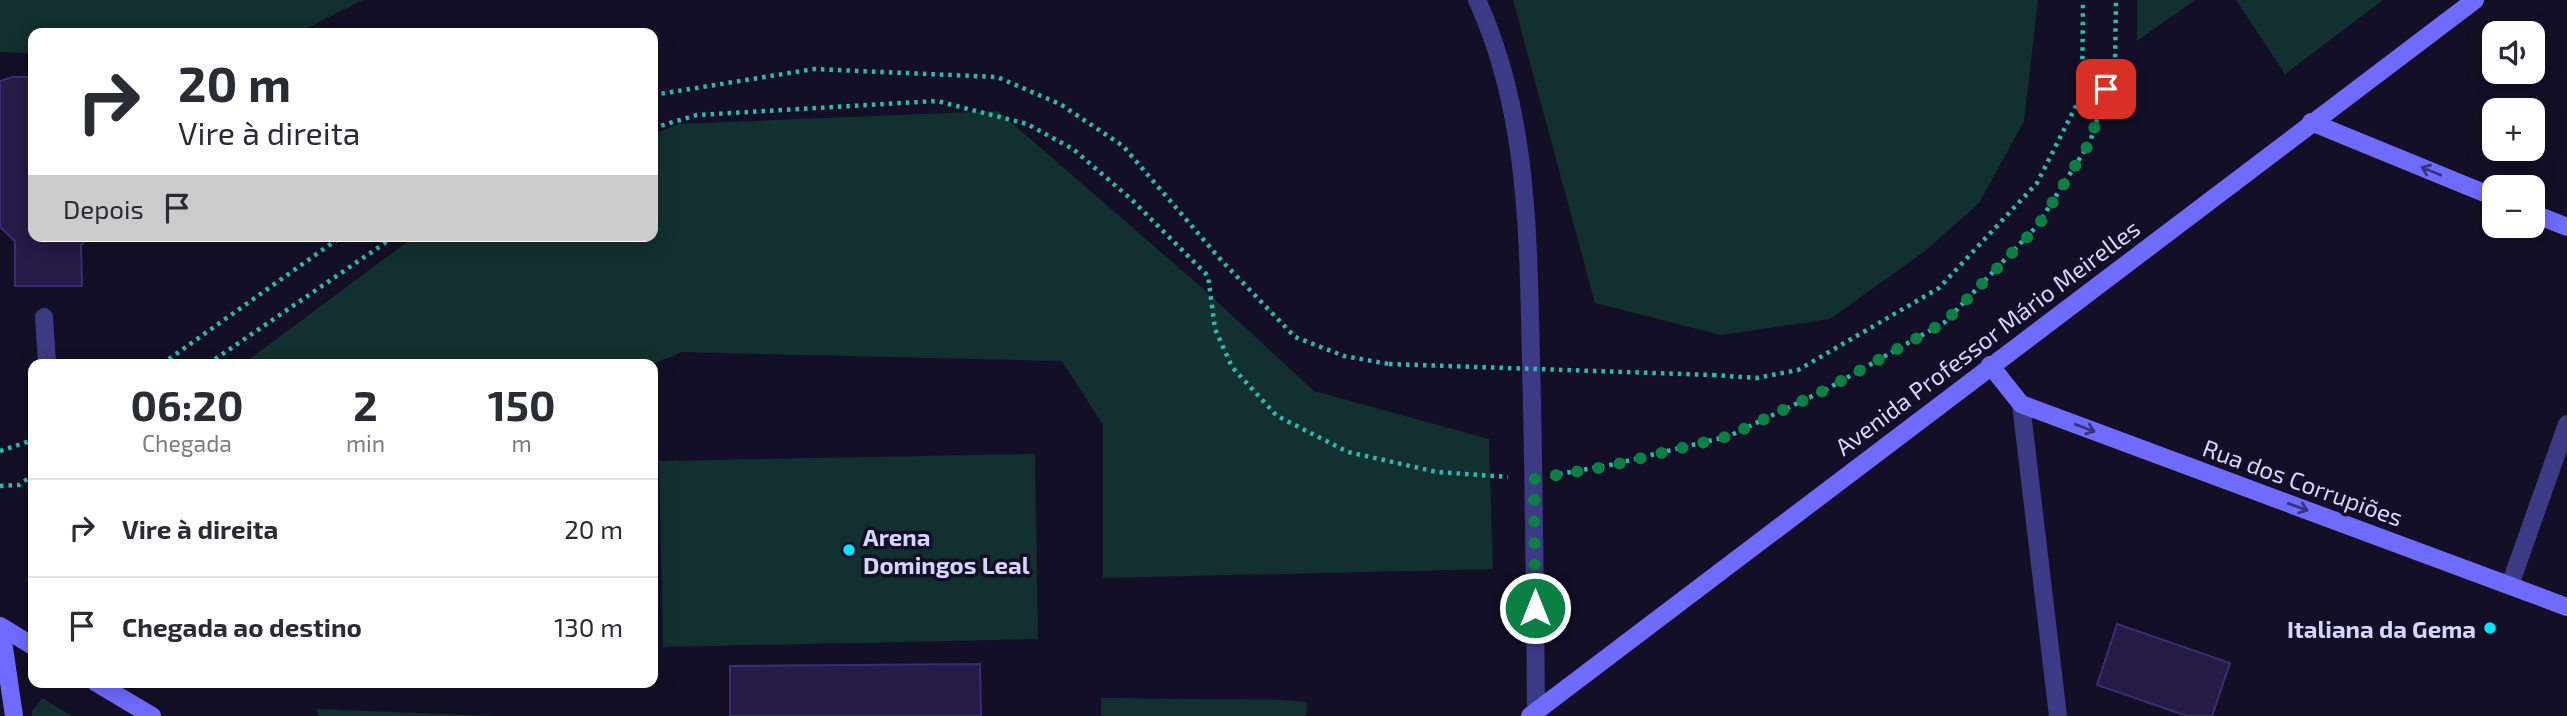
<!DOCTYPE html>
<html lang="pt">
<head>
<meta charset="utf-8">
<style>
	:root { --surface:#fff; --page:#f2f2f3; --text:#2b2b33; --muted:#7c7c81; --line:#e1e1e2 }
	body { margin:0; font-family:"Exo 2",sans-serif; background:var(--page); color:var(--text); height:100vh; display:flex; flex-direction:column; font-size:26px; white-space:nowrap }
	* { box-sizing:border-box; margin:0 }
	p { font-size:23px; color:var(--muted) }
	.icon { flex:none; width:38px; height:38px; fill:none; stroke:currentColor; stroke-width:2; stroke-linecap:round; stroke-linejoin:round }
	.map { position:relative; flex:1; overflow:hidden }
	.panel { position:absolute; left:28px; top:359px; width:630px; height:329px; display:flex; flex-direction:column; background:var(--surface); border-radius:14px; box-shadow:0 4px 18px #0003 }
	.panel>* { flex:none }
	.hud { position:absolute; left:28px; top:28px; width:630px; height:214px; border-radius:14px; box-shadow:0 4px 18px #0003; background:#fff; color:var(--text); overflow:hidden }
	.tools { position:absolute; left:2482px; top:21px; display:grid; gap:14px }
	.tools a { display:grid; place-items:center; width:63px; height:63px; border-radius:14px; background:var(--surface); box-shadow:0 4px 18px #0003; font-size:35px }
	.pin { position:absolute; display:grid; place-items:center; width:60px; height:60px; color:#fff; margin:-30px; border-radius:14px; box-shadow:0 4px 10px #0006 }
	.me { position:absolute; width:77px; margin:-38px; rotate:0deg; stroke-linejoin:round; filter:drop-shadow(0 0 5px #0008) }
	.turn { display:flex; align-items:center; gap:24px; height:147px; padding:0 35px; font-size:32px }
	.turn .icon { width:91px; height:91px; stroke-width:2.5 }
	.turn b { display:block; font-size:49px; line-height:60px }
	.then { display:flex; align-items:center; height:66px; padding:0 35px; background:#0003; gap:14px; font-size:26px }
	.eta { display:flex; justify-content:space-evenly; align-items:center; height:119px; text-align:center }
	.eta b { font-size:42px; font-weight:700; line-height:49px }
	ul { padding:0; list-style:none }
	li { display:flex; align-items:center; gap:21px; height:98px; padding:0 35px; border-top:2px solid var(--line) }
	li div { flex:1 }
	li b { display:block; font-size:26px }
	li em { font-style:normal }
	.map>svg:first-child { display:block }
	.green { fill:#12302f }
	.building { fill:#241b47; stroke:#3b2d73; stroke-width:2 }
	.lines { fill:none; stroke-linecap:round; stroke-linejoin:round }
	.path { stroke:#2fb8b0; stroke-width:4.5; stroke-dasharray:3.5 5; stroke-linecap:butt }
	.lane { stroke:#3d3a85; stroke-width:18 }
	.street { stroke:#3d3a85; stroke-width:18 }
	.secondary { stroke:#6f6bff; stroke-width:18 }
	.path-bridge { stroke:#2fb8b0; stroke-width:4.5; stroke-dasharray:3.5 5; stroke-linecap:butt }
	.oneway { stroke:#38347d }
	.route { stroke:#0b8043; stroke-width:12; stroke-dasharray:0 21.6 }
	.poi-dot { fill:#00e5ff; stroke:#130f26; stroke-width:2.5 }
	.labels { text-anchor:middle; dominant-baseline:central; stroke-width:7; stroke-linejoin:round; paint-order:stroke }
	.street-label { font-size:24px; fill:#d9d4ff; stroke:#130f26 }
	.poi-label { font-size:24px; font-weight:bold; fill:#d9d4ff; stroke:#130f26; text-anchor:start }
</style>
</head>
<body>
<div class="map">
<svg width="2567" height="716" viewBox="0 0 2567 716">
	<rect width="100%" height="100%" fill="#130f26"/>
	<g class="green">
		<polygon points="0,0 363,0 297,33 33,33 33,53 0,52"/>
		<polygon points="1513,0 2038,0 2024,121 1979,203 1925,251 1830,319 1721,335 1595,303"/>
		<polygon points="2137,0 2195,0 2137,41"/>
		<polygon points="2236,0 2383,0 2285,74"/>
		<polygon points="998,111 1200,286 1314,391 1489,439 1493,569 1103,578 1103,425 1062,361 682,352 653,364 243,364 415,236 653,236 653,135 678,124"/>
		<polygon points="1035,454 1038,639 663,647 659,461"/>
		<polygon points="42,698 72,716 32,716 32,711"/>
		<polygon points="1101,698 1284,700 1307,702 1306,716 1101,716"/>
		<polygon points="317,709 495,716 318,716"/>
	</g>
	<g class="building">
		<polygon points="13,77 33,77 33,236 89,236 81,245 82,286 15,286 15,241 0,227 0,81"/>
		<polygon points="2117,624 2230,663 2212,716 2187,716 2097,685"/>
		<polygon points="980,664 981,716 730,716 730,666"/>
	</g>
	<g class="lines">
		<g class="path">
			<polyline points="653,95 814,69 997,77 1060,104 1123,146 1221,260 1295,337 1344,356 1389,364"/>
			<polyline points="653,128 697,115 937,101 1027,124 1073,149 1131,199 1208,276 1215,329 1232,367 1277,416 1348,452 1437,472 1508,477"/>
			<polyline points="162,364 342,236"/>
			<polyline points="208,364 395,236"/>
			<polyline points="1713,375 1756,378 1798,370 1939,288 2037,183 2082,94 2083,0"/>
			<polyline points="0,451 33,440"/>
			<polyline points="1559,474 1610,465 1729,436 1827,389 1945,322 2037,226 2090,142 2115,63 2116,0"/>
			<polyline points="0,486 19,485 33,475"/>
		</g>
		<polyline class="lane" points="44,317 47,364"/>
		<g class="street">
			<path d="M1477,0C1529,113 1528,239 1531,360C1534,478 1535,595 1536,712"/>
			<polyline points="2021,404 2058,716"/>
			<polyline points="2510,585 2567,424"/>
		</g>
		<g class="secondary">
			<polyline points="2311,122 2494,197"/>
			<polyline points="2532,213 2567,227"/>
			<polyline points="1990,365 2021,404 2567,607"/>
			<polyline points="0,626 33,646"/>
			<polyline points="1,627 14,716"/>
			<polyline points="95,682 152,716"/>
			<polyline points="1530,716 2475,0"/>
		</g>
		<polyline class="path-bridge" points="1389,364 1713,375"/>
	</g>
	<defs><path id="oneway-shaft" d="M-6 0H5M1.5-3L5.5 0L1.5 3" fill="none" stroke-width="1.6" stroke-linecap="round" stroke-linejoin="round" transform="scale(1.75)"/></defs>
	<g class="oneway">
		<use href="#oneway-shaft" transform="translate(2431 171) rotate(-158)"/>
		<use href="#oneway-shaft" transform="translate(2085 428) rotate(20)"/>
		<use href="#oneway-shaft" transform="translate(2298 507) rotate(20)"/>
	</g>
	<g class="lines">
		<polyline class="route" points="1535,608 1534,479 1610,466 1729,436 1827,389 1945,322 2038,226 2090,142 2106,89"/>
	</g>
	<g class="poi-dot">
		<circle cx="849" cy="550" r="7"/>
		<circle cx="2490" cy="628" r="7"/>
	</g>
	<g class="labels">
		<g class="street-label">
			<text transform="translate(1987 337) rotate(-37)">Avenida Professor Mário Meirelles</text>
			<text transform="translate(2303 482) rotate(20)">Rua dos Corrupiões</text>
		</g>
		<g class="poi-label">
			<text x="863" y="536">Arena<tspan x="863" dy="28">Domingos Leal</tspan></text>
			<text x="2476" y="628" text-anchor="end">Italiana da Gema</text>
		</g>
	</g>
</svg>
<div class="tools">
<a><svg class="icon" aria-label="sound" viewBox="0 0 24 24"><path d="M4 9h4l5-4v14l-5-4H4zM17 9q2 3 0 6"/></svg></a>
<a>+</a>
<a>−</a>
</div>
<div class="pin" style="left:2106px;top:89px;background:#d93025"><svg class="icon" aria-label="arrive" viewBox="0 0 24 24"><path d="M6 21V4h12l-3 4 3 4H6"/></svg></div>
<svg class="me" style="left:1535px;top:608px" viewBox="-20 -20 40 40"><circle r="17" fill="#0b8043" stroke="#fff" stroke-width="3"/><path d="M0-11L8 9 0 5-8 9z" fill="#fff"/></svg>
<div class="hud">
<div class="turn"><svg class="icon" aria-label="right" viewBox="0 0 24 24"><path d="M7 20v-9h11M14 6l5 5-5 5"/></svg><div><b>20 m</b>Vire à direita</div></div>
<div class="then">Depois<svg class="icon" aria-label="arrive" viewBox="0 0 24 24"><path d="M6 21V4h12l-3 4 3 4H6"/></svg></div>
</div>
<section class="panel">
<div class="eta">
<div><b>06:20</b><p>Chegada</p></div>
<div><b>2</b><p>min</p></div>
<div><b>150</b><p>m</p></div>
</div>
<ul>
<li><svg class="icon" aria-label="right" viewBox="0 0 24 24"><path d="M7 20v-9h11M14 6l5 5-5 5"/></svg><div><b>Vire à direita</b></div><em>20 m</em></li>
<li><svg class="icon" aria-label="arrive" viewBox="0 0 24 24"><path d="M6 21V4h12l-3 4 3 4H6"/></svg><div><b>Chegada ao destino</b></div><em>130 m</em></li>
</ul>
</section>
</div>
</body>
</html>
